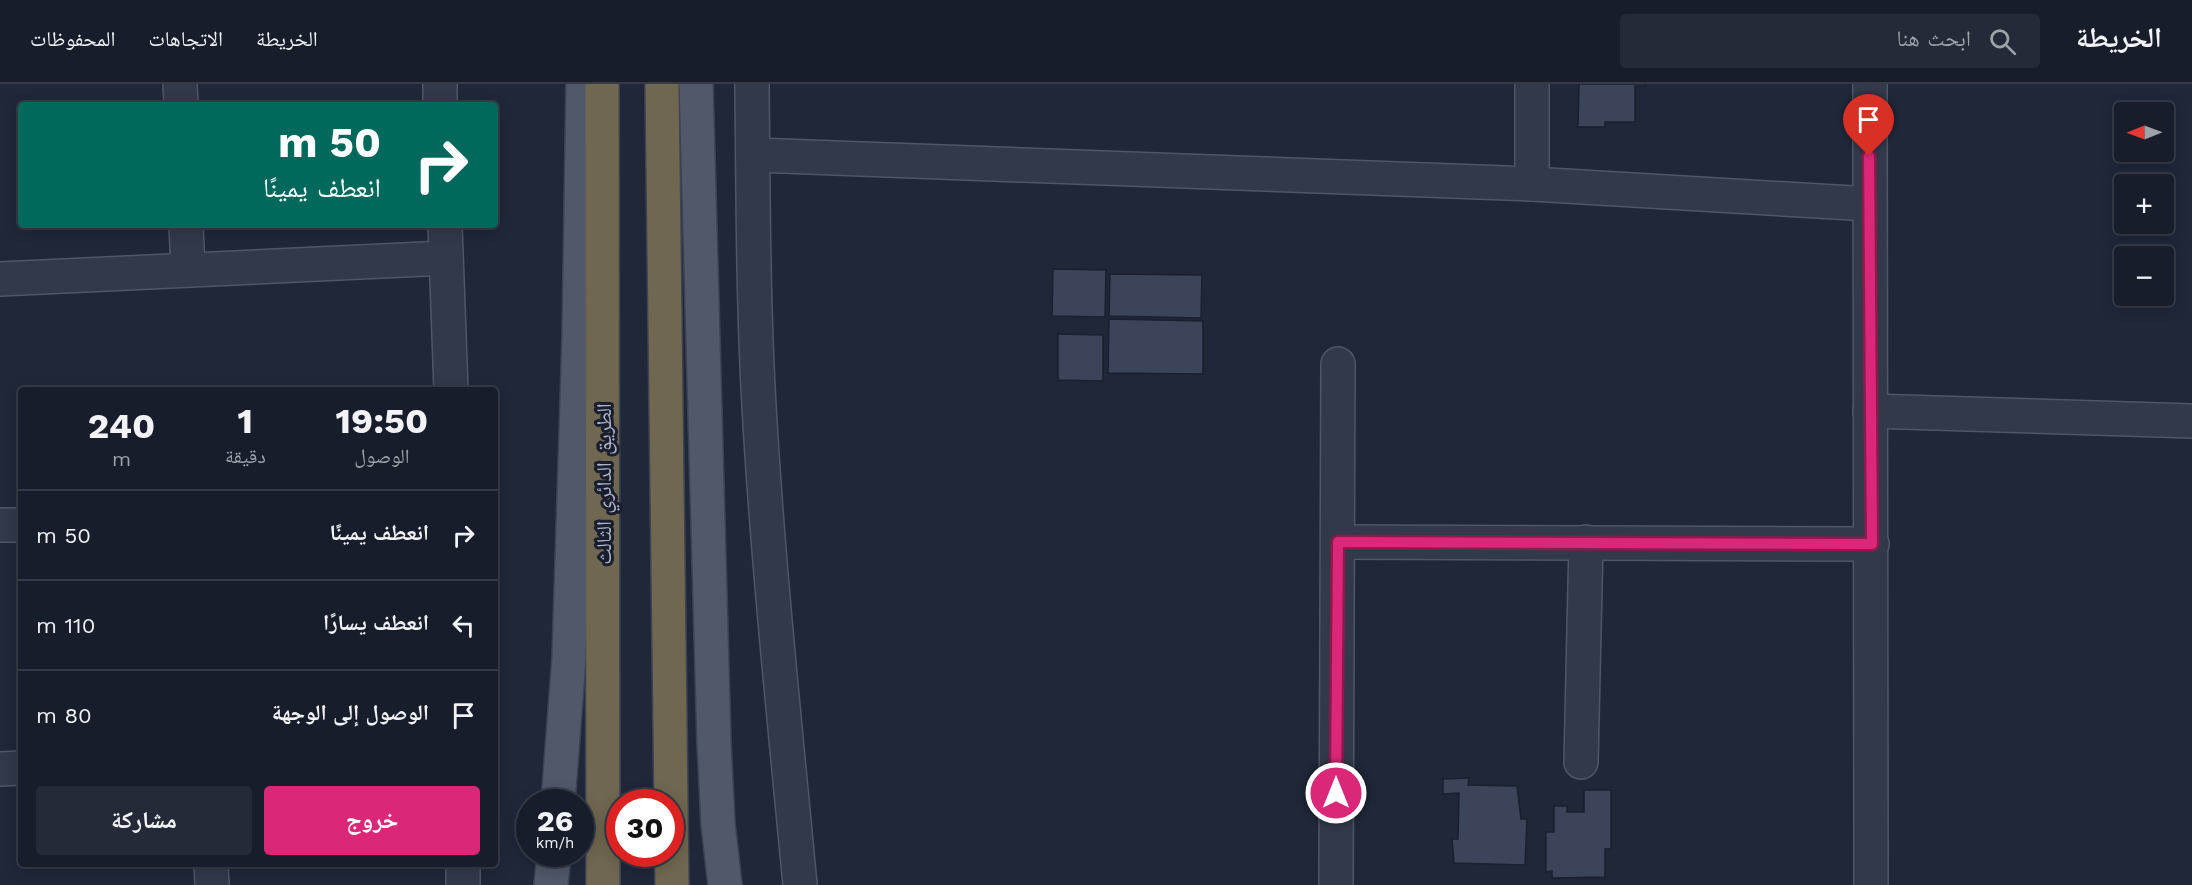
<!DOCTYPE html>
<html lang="ar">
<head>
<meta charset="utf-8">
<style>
	:root { --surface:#171d2b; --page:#242a37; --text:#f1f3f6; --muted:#9ea2a9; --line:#363b47; --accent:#db2777 }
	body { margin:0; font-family:"Work Sans","Noto Naskh Arabic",sans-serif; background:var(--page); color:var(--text); direction:rtl; height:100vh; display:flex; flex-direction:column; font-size:22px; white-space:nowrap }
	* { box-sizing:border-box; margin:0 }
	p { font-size:20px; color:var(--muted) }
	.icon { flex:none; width:33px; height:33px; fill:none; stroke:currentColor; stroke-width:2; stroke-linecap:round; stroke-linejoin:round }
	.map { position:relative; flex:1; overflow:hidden; direction:ltr }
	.sheet { position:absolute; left:18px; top:303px; width:480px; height:480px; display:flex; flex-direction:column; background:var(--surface); border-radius:6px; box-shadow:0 3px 15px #0003,0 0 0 2px var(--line); direction:rtl }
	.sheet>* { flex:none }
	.banner { position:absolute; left:18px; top:18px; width:480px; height:126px; border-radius:6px; box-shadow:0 3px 15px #0003,0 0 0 2px var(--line); direction:rtl; background:#00695c; color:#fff; overflow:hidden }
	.needle { width:39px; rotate:269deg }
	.controls { position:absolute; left:2114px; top:18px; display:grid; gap:12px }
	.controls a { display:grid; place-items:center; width:60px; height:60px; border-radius:6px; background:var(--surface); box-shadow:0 3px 15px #0003,0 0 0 2px var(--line); font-size:30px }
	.speed { position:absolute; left:516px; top:705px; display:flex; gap:12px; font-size:30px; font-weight:700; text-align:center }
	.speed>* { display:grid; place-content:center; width:78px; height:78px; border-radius:50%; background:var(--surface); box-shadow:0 3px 15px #0003,0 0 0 2px var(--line); line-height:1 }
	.speed small { font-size:15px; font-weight:400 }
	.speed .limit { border:9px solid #d22; background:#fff; color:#111 }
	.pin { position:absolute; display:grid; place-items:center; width:51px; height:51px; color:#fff; margin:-62px -26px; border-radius:50% 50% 50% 0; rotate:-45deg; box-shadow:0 0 6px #0007 }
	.pin .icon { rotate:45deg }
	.me { position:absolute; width:66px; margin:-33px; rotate:0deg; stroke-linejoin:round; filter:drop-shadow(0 0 4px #0008) }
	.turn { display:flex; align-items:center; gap:21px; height:126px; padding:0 18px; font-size:27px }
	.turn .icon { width:78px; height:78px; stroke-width:2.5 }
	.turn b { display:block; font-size:42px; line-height:51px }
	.eta { display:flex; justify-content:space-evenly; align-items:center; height:102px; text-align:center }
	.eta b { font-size:36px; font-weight:700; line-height:42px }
	.button { display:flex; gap:12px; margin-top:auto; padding:12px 18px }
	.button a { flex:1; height:69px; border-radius:6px; background:var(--accent); color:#fff; font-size:24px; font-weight:700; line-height:69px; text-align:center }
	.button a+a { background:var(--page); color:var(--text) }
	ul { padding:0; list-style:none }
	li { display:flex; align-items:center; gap:18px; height:90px; padding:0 18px; border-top:2px solid var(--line) }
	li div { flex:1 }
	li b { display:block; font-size:22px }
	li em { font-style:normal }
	header { display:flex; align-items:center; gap:36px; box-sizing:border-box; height:84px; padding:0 30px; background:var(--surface); border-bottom:2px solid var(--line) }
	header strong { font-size:28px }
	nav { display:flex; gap:33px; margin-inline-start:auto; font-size:21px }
	.search { width:420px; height:54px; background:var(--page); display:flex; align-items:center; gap:15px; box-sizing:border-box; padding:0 21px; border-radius:6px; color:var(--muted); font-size:22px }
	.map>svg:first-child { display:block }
	.building { fill:#3b4459; stroke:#1a202f; stroke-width:1.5 }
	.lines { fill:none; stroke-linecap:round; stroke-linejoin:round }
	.street-casing { stroke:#505667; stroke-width:36 }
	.primary-casing { stroke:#3c4252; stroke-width:36 }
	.highway-casing { stroke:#3d4353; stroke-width:36 }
	.street { stroke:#323949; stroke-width:33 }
	.primary { stroke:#505869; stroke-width:33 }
	.highway { stroke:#6f674f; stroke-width:33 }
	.route-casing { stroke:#8e194d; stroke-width:15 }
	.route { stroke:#db2777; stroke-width:10 }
	.labels { text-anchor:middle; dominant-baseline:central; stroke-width:6; stroke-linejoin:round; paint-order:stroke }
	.street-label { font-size:21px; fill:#adb3c6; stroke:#181e2d }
</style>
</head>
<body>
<header>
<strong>الخريطة</strong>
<div class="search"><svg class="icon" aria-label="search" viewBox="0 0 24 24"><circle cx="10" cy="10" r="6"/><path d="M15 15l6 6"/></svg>ابحث هنا</div>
<nav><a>الخريطة</a><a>الاتجاهات</a><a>المحفوظات</a></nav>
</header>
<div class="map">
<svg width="2192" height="801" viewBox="0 0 2192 801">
	<rect width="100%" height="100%" fill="#1f2739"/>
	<g class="building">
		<polygon points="1579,0 1645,0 1645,2 1635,2 1635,38 1605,38 1605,43 1578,43"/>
		<polygon points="1053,185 1106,186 1105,233 1052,232"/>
		<polygon points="1110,190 1202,191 1201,234 1109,232"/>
		<polygon points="1109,235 1203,237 1203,290 1108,289"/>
		<polygon points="1058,250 1103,251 1103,297 1058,296"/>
		<polygon points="1469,694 1468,701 1517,702 1521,735 1527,735 1525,781 1454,779 1452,755 1458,755 1459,709 1443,710 1443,695"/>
		<polygon points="1584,706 1611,706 1611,765 1605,765 1605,793 1552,794 1552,787 1546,788 1546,748 1554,748 1554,722 1567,722 1567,728 1584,728"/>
	</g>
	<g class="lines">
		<g class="street-casing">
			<g id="street">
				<polyline points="180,0 181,21"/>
				<polyline points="440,0 440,21"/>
				<path d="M752,0C753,107 753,215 759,322C768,482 785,641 800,801"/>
				<polyline points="1532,0 1532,100"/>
				<polyline points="1870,0 1871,801"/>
				<polyline points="753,71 1532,100 1869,120"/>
				<polyline points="186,141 188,186"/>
				<polyline points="445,141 451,306"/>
				<polyline points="0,195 446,174"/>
				<polyline points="1870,327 2192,337"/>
				<polyline points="0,441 21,441"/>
				<polyline points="1338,458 1872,460"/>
				<polyline points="1581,678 1586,458"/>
				<polyline points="0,685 21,684"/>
				<polyline points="211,780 212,801"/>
				<polyline points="463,801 463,780"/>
				<polyline points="1336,801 1338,280"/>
			</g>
		</g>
		<g class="primary-casing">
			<g id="primary">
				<polyline points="696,0 714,659 718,740 725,801"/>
				<polyline points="558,718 569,574 579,254 583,0"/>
				<polyline points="551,801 554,770"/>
			</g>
		</g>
		<g class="highway-casing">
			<g id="highway">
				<polyline points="602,0 603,801"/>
				<polyline points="662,0 672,801"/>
			</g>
		</g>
		<use href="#street" class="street"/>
		<use href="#primary" class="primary"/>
		<use href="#highway" class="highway"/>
	</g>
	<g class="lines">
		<g class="route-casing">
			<polyline id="route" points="1336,709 1338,458 1872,460 1869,72"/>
		</g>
		<use href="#route" class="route"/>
	</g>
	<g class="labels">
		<g class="street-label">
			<text transform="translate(603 400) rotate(-90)">الطريق الدائري الثالث</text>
		</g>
	</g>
</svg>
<div class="controls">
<a><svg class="needle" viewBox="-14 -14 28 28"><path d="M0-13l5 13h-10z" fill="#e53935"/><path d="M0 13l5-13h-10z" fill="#9ea2a9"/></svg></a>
<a>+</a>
<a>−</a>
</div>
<div class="speed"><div>26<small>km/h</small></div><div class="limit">30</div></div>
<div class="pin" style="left:1869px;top:72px;background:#d93025"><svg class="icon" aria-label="arrive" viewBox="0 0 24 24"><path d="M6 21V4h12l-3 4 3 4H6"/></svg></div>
<svg class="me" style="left:1336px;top:709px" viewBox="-20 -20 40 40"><circle r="17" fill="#db2777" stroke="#fff" stroke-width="3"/><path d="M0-11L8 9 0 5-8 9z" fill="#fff"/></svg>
<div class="banner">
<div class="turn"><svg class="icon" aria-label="right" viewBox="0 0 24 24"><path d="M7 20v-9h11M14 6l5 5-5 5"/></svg><div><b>50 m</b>انعطف يمينًا</div></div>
</div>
<section class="sheet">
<div class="eta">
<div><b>19:50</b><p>الوصول</p></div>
<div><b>1</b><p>دقيقة</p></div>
<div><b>240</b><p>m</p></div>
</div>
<ul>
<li><svg class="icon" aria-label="right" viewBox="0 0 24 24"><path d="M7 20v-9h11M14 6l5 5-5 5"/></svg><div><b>انعطف يمينًا</b></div><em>50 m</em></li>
<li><svg class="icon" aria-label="left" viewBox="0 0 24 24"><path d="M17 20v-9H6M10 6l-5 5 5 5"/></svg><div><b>انعطف يسارًا</b></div><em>110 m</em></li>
<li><svg class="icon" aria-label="arrive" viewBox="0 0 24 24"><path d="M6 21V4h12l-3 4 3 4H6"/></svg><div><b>الوصول إلى الوجهة</b></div><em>80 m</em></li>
</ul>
<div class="button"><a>خروج</a><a>مشاركة</a></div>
</section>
</div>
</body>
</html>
